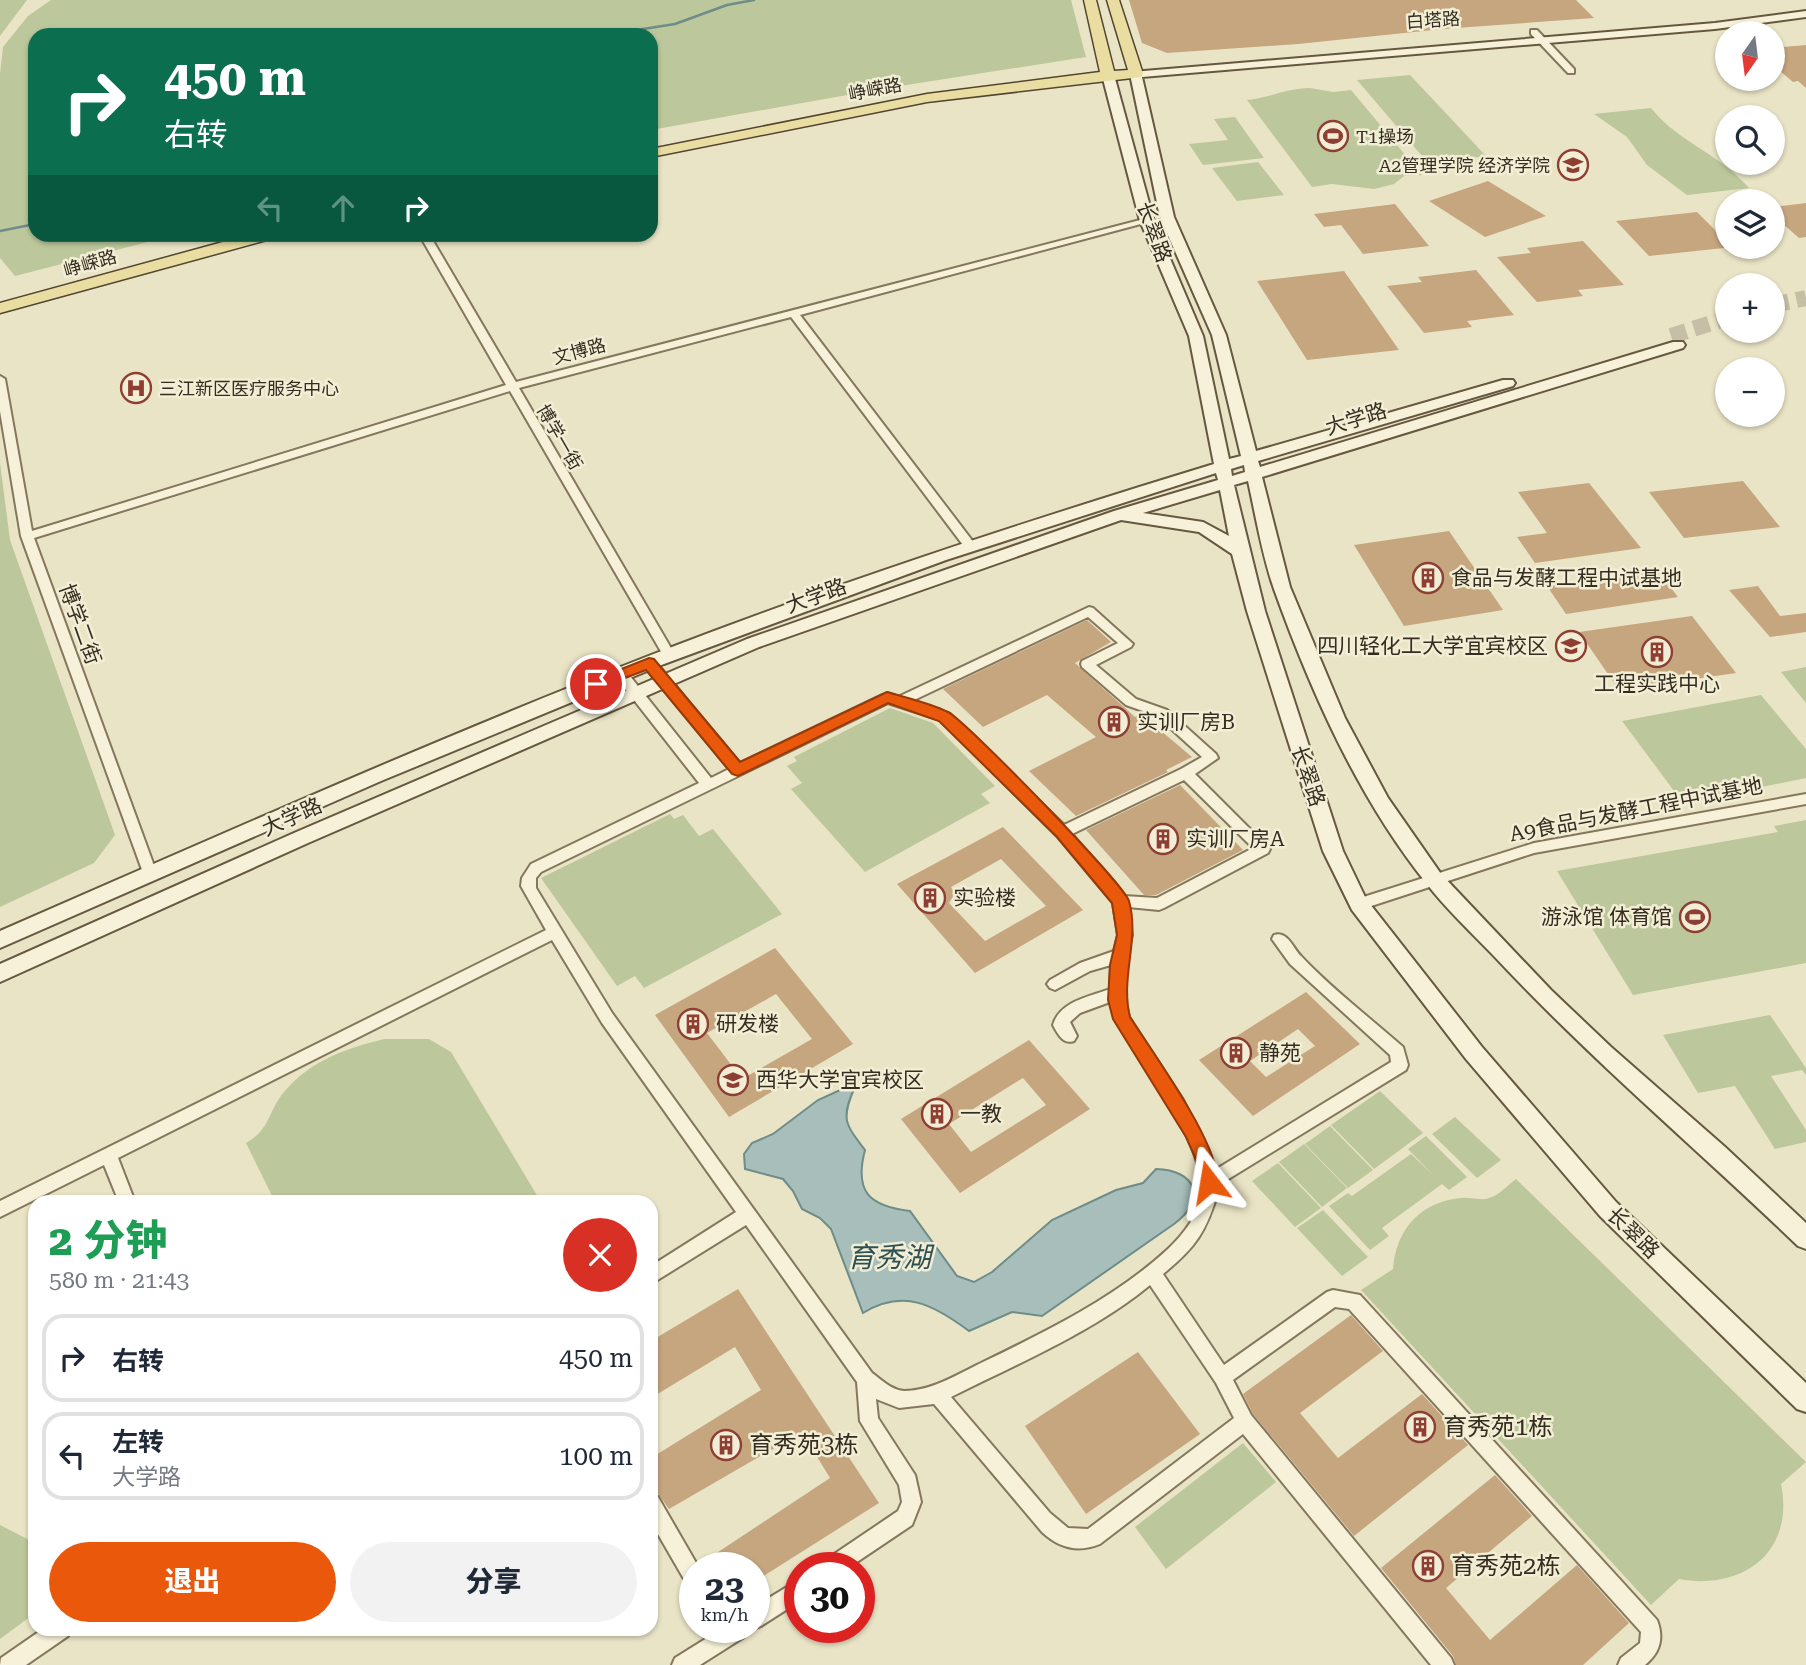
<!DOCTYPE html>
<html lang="zh">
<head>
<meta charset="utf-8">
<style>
	:root { --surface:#fff; --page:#f2f2f3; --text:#1f2937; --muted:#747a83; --line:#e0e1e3; --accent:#ea580c }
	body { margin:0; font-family:"Roboto Serif","Noto Sans SC",serif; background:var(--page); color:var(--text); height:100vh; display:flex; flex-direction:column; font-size:26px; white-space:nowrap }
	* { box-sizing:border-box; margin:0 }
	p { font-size:23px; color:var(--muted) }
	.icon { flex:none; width:38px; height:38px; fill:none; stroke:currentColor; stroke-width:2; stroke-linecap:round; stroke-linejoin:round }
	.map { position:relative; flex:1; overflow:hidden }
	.details { position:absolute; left:28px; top:1195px; width:630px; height:441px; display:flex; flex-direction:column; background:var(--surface); border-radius:21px; box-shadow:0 2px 5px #0004 }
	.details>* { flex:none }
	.guide { position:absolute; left:28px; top:28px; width:630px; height:214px; border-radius:21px; box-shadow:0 2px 5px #0004; background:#0b6e4f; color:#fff; overflow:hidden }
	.needle { width:46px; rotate:194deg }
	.tools { position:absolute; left:1715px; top:21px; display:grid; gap:14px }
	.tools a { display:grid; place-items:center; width:70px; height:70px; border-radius:50%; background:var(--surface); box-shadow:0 2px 5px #0004; font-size:35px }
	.speed { position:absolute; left:679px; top:1552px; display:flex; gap:14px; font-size:35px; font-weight:700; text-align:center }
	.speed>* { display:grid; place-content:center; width:91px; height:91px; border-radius:50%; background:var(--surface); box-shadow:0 2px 5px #0004; line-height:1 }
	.speed small { font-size:18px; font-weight:400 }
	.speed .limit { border:10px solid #d22; background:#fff; color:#111 }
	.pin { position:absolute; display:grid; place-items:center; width:60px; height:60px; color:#fff; margin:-30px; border:4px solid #fff; border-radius:50%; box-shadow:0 2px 7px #0007 }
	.me { position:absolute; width:77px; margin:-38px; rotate:346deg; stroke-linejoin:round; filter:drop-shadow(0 0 5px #0008) }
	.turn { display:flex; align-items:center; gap:24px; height:147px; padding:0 21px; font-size:32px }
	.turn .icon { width:91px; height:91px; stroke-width:2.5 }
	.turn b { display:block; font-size:49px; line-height:60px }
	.lanes { display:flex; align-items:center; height:66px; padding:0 21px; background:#0003; justify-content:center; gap:35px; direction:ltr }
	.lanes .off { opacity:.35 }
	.round { display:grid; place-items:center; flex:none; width:74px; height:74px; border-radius:37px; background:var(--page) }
	.head { display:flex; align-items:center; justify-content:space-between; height:119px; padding:0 21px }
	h1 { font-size:42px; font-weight:800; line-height:52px; color:#1e9e55 }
	.primary-button { display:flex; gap:14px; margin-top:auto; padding:14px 21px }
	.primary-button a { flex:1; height:80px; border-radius:42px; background:var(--accent); color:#fff; font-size:28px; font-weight:800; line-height:80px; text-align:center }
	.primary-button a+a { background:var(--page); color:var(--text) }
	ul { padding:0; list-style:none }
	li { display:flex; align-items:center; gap:21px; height:88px; margin:0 14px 10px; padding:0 7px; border:4px solid var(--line); border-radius:21px }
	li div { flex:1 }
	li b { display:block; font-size:26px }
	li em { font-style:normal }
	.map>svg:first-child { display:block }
	.green { fill:#bcc79b }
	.water { fill:#a7beba; stroke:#6e8c88; stroke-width:2 }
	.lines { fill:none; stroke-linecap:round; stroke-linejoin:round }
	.stream { stroke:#6e8c88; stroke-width:2.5 }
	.building { fill:#c5a67f; fill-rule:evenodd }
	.secondary-tunnel { stroke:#c6bfa5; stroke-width:16; stroke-dasharray:16 8; stroke-linecap:butt }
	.street-casing { stroke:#84775d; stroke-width:4 }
	.secondary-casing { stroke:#665840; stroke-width:4 }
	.primary-casing { stroke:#524531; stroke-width:3 }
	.street { fill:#f6f1d8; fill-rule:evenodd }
	.secondary { fill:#f6f1d8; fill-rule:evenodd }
	.primary { fill:#eadda1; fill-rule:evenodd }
	.route { fill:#ea580c; stroke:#983908; stroke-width:2 }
	.labels { text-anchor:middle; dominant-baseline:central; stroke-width:5; stroke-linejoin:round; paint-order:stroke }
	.far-street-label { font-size:18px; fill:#352d20; stroke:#f2eed5 }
	.far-poi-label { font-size:18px; fill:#352d20; stroke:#f2eed5; text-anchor:start }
	.street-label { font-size:21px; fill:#352d20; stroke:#f2eed5 }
	.poi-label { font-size:21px; fill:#352d20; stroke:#f2eed5; text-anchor:start }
	.near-poi-label { font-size:24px; fill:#352d20; stroke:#f2eed5; text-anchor:start }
	.near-water-label { font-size:28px; font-style:italic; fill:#305154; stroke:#f2eed5 }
</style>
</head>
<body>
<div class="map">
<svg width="1806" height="1665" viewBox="0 0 1806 1665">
	<rect width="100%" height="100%" fill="#eae4c6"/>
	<g class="green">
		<polygon points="0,0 27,0 0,36"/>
		<polygon points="51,0 1071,0 1086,57 881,89 651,130 651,35 35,35 35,234 175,235 15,276 0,258 0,74 3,47 28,16"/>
		<polygon points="1410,75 1486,156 1428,163 1357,80"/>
		<path d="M1310,88L1333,92L1351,90L1422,175L1404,176L1394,184L1374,189L1332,184L1312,187L1247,100C1269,98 1287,88 1310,88Z"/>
		<path d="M1651,108C1679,143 1719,153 1749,188L1687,195L1647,165L1627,137L1594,114Z"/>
		<polygon points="1235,117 1264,158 1203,165 1189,144 1228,140 1214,119"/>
		<polygon points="1258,162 1284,195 1237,201 1212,168"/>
		<polygon points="0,463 10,540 115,835 94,863 0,907"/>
		<polygon points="1806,667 1806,703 1781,672"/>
		<polygon points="1761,695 1806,749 1806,778 1683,803 1622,721"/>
		<polygon points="890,708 933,723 995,786 981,794 990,803 865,872 791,789 802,783 787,766 797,761 794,757"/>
		<polygon points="670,814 674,819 683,815 699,836 713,829 782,914 644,988 635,976 617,986 541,878"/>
		<polygon points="1806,820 1806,963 1633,995 1557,871 1778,832 1774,826"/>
		<polygon points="1770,1015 1806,1068 1806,1075 1802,1070 1771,1076 1806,1130 1806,1142 1775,1149 1735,1086 1698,1093 1663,1035"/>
		<path d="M384,1039H429L451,1052L541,1202H275L246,1143C271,1129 268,1111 284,1092C311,1060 345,1049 384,1039Z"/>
		<polygon points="1380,1091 1423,1133 1374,1169 1331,1125"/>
		<polygon points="1455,1117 1501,1160 1477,1178 1432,1134"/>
		<polygon points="1330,1126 1373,1170 1348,1188 1305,1144"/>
		<polygon points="1426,1136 1467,1177 1449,1190 1442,1184 1382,1228 1389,1236 1370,1250 1329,1206 1348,1193 1352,1196 1411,1154 1434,1176 1408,1149"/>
		<polygon points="1304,1144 1347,1188 1322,1207 1279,1162"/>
		<polygon points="1278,1163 1321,1208 1295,1227 1252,1181"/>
		<path d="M1516,1179L1806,1462L1781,1484C1795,1552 1743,1591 1679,1579L1651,1605L1361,1290L1393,1269C1396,1229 1421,1201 1462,1198C1470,1197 1482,1201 1489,1198C1498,1196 1509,1184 1516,1179Z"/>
		<polygon points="1323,1210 1368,1257 1342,1276 1297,1228"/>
		<polygon points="1243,1443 1276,1482 1166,1569 1135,1527"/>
		<polygon points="0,1525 35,1543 35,1613 0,1639"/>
	</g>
	<path class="water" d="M851,1085L854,1089C841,1119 845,1124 865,1150C854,1192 869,1206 910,1211L957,1276L974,1282L992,1272L1052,1220L1116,1190L1143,1183L1156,1169C1196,1170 1208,1199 1174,1224L1042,1316L1012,1312L969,1331C934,1305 904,1288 863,1313L831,1229L820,1218L802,1209L793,1191L783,1179L745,1169L744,1154L752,1143L773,1134L818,1100Z"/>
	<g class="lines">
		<g class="stream">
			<polyline points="605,35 675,24 727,5 754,0"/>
			<polyline points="0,231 35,224"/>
		</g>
	</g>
	<g class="building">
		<polygon points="1129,0 1576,0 1594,18 1443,29 1298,44 1167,53 1142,43"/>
		<polygon points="1806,45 1806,88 1798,81 1793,82 1773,65 1773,48"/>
		<polygon points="1488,181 1546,216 1485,237 1429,201"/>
		<polygon points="1806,203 1806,237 1799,238 1773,215 1773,207"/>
		<polygon points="1395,204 1429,246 1363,254 1341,225 1324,227 1314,214"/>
		<polygon points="1697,212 1727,242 1727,247 1733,247 1649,256 1616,221"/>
		<polygon points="1583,241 1624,285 1578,290 1583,296 1537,302 1497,257 1531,253 1527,248"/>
		<polygon points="1476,270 1514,315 1467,321 1472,327 1424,333 1387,286 1422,282 1418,277"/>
		<polygon points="1344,271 1399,350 1307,360 1257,281"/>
		<polygon points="1743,481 1780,527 1684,538 1649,492"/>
		<polygon points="1589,483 1641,548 1535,563 1517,537 1547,533 1518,492"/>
		<polygon points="1449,531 1503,610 1404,626 1354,545"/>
		<polygon points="1657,570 1678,597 1566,614 1547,586"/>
		<polygon points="1758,586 1780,616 1806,613 1806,632 1770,637 1729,590"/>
		<polygon points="1692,616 1736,673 1619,690 1579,632"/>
		<polygon points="1087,620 1111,642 1075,663 1135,717 1141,714 1192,757 1166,770 1168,772 1076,816 1029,771 1096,737 1047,695 983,727 943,689"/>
		<polygon points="1180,785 1243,850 1156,895 1144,895 1086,830"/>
		<path d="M1003,827L1083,910L975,973L897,884ZM1001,859L1046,906L985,941L949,903L955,893L951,887Z"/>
		<path d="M775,948L853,1044L729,1117L655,1015ZM776,994L812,1039L742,1079L707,1033Z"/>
		<path d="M1306,992L1360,1044L1253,1116L1199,1060ZM1298,1029L1315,1046L1266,1077L1250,1061Z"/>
		<path d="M1029,1040L1090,1109L960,1193L901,1119ZM1023,1078L1046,1105L971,1152L949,1124Z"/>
		<polygon points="738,1289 879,1503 754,1582 754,1568 702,1568 700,1564 830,1478 802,1432 669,1509 651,1484 651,1458 761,1390 735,1347 651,1398 651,1341"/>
		<polygon points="1351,1315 1383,1351 1300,1413 1338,1458 1422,1394 1468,1445 1354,1536 1253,1414 1243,1394"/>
		<polygon points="1138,1352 1200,1434 1086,1514 1025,1426"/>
		<polygon points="1495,1475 1532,1516 1446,1588 1490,1640 1577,1565 1629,1623 1583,1665 1456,1665 1453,1656 1381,1568"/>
	</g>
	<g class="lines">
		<g class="secondary-tunnel">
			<polyline points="1773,305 1806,298"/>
			<polyline points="1671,336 1727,318"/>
		</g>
		<g class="street-casing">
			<g id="street">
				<polygon points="1531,30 1537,30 1574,69 1574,73 1568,73 1531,34"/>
				<polygon points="1144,219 1152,221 800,315 974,543 974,549 966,549 791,317 519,388 675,655 669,659 663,655 510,391 34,538 157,874 155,878 145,878 21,536 0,411 0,376 5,379 32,531 506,385 419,234 429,234 516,382"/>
				<path d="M1089,607L1093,608L1133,644L1131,647L1096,665L1136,699L1167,710L1216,754L1218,758L1195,774L1270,849L1268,853L1164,908L1159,910L1128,907L1132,935L1125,965V1000L1129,1017L1182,1098L1209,1151L1215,1170L1391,1062L1390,1055L1290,964L1272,939L1274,935C1287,930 1293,948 1301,956C1332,989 1369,1017 1403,1047L1408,1065L1406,1070L1217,1186L1218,1192C1206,1232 1196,1247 1163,1274L1224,1365L1327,1292L1333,1290L1360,1295L1657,1620C1664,1638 1660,1653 1645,1665H1618L1621,1658L1640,1643L1641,1632L1349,1309L1335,1307L1233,1380L1251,1415L1451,1658L1454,1665H1431L1243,1434L1100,1544C1078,1553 1059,1548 1042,1532L934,1404L899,1408L876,1399L878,1418L915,1475L921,1502L912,1525L848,1568H821L824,1561L898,1511L902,1502L899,1485L860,1421L857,1382L746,1225L651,1284V1266L736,1212L602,1023L552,940L118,1158L135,1202H119L104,1165L0,1217V1201L546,930L521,886L522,878L531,864L699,783L616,677L615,674L616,671H626L711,778L729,769L644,666L643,663L644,660H654L740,763L882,695L887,693L898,697ZM1088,617L1118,643L1082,661L1081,664L1082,667L1126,705L1157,716L1202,757L1181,769L1064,825L950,714L912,701ZM888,703L940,720L1057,836L1113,903L1118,935L1114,951L1080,963L1050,980L1047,984L1050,988L1055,990L1090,971L1111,965L1110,989C1089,997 1060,1001 1053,1025C1058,1034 1063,1045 1074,1041L1077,1036L1070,1022L1080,1013L1110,1002C1116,1024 1128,1039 1140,1057C1161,1088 1203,1153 1202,1191C1201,1212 1183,1235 1168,1249C1115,1298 1047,1331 983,1362C958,1374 932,1391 904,1391C891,1390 882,1380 872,1373L612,1013L536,888V878L541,872ZM1184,780L1253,848L1157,898L1124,896L1072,834ZM1150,1285L1216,1383L1234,1418L1088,1529L1068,1528L1050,1513L951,1397C1015,1365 1095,1331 1150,1285Z"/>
				<polygon points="1806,794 1806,804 1534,853 1359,910 1354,908 1352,904 1354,900 1534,843"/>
				<polygon points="651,1495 658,1497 699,1568 695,1568 695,1589 688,1586 651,1522"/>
				<polygon points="800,1579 800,1601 761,1626 754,1629 751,1628 754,1628 754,1607"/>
				<polygon points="723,1628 746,1628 747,1630 744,1637 700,1665 672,1665 675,1658"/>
				<polygon points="43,1629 71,1629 68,1636 26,1665 0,1665 1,1658"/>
			</g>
		</g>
		<g class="secondary-casing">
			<path id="secondary" d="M1806,11V17L1715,29L1142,77L1174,217L1226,335L1256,451L1503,380H1513L1515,383L1513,386L1258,461L1260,467L1673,342H1683L1685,345L1683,348L1262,477L1290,587L1345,718L1388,798L1441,874L1551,990L1611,1047L1725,1147L1806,1223V1249L1798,1246C1696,1148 1588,1057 1492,954C1470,931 1446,909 1427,884C1358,798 1311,692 1274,589C1262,555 1256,517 1248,481L1234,485L1265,611L1343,851L1366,899L1482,1047L1616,1202L1806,1383V1412L1797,1409L1600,1216L1466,1059L1352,910L1323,851L1247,611L1232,554L1199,532L1121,520L759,647L308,843L0,982V964L294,833L747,639L1114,511L1218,480L1216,473L946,560L664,664L381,781L0,948V931C216,837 431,741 651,655C836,583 1024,522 1214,464L1189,336L1140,221L1102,75L1104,73L1114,75L1154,221L1203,336L1229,459L1241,456L1212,335L1160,217L1130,74L1132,72L1715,23ZM1244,465L1245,472L1232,476L1231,469ZM1220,490L1229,536L1203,522L1143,513Z"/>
		</g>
		<g class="primary-casing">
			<g id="primary">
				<polygon points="1084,0 1096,0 1114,71 1128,70 1107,0 1119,0 1143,74 1141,77 927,102 651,157 651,149 927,94 1100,72"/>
				<polygon points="252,234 279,234 278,237 0,313 0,303"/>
			</g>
		</g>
		<use href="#street" class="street"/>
		<use href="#secondary" class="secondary"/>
		<use href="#primary" class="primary"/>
	</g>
	<path class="route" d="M649,658L654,659L740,762L887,692C907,698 930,703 948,712C967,722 1123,883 1129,901C1140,940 1120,977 1130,1017C1149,1048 1230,1157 1215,1188L1209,1191L1202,1188L1195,1157L1186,1137L1113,1019L1108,1000L1110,965L1117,935L1112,903L1057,837L939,721L888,703L738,776L732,774L646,670L596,689L589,684L591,681Z"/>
	<defs>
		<g id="stadium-ring" transform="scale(1.575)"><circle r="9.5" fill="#f2eed5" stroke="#8e3e32" stroke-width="1.5"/><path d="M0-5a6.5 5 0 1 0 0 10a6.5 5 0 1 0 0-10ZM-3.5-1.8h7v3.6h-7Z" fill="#8e3e32"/></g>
		<g id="university-ring" transform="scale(1.575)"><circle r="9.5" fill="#f2eed5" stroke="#8e3e32" stroke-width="1.5"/><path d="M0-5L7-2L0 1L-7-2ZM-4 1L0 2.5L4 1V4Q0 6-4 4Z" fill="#8e3e32"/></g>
		<g id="hospital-ring" transform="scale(1.575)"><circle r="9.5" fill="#f2eed5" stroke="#8e3e32" stroke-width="1.5"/><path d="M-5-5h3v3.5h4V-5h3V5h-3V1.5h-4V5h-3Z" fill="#8e3e32"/></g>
		<g id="building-ring" transform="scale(1.575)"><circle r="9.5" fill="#f2eed5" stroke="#8e3e32" stroke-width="1.5"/><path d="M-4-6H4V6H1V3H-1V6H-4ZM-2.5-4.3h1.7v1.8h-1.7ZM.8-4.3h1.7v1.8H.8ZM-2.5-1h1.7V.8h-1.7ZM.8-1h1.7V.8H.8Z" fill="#8e3e32"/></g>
	</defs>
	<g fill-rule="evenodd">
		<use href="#stadium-ring" x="1333" y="136"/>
		<use href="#university-ring" x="1573" y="165"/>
		<use href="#hospital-ring" x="136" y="388"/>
		<use href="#building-ring" x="1428" y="578"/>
		<use href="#university-ring" x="1571" y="646"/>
		<use href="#building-ring" x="1657" y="652"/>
		<use href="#building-ring" x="1114" y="722"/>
		<use href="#building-ring" x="1163" y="839"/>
		<use href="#building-ring" x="930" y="898"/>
		<use href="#stadium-ring" x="1695" y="917"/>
		<use href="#building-ring" x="693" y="1024"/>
		<use href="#building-ring" x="1236" y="1053"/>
		<use href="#university-ring" x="733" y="1080"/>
		<use href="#building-ring" x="937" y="1114"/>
		<use href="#building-ring" x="1420" y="1427"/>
		<use href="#building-ring" x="726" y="1445"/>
		<use href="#building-ring" x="1428" y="1566"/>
	</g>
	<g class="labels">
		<g class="far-street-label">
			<text transform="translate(1433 20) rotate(-4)">白塔路</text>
			<text transform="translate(875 89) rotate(-11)">峥嵘路</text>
			<text transform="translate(90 263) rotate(-16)">峥嵘路</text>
			<text transform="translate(579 351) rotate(-15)">文博路</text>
			<text transform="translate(560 437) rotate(60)">博学一街</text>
		</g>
		<g class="far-poi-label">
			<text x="1356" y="136">T1操场</text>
			<text x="1550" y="165" text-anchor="end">A2管理学院 经济学院</text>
			<text x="159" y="388">三江新区医疗服务中心</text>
		</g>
		<g class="street-label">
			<text transform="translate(1154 232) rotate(70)">长翠路</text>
			<text transform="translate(1356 419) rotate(-17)">大学路</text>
			<text transform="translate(816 596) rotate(-20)">大学路</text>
			<text transform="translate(80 624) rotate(70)">博学二街</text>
			<text transform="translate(1308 776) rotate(71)">长翠路</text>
			<text transform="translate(1636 810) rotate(-11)">A9食品与发酵工程中试基地</text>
			<text transform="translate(292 817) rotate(-24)">大学路</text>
			<text transform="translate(1633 1233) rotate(44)">长翠路</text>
		</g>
		<g class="poi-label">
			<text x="1451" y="578">食品与发酵工程中试基地</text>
			<text x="1548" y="646" text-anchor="end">四川轻化工大学宜宾校区</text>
			<text x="1657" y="684" text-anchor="middle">工程实践中心</text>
			<text x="1137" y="722">实训厂房B</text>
			<text x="1186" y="839">实训厂房A</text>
			<text x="953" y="898">实验楼</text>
			<text x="1672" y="917" text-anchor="end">游泳馆 体育馆</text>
			<text x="716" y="1024">研发楼</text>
			<text x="1259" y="1053">静苑</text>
			<text x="756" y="1080">西华大学宜宾校区</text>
			<text x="960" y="1114">一教</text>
		</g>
		<g class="near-poi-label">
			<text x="1443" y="1427">育秀苑1栋</text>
			<text x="749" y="1445">育秀苑3栋</text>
			<text x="1451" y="1566">育秀苑2栋</text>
		</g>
		<g class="near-water-label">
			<text x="889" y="1257">育秀湖</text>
		</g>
	</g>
</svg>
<div class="tools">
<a><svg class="needle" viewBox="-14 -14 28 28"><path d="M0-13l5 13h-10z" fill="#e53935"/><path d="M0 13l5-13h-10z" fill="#747a83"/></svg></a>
<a><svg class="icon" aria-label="search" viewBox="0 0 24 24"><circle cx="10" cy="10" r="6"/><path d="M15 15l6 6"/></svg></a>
<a><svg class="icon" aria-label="layers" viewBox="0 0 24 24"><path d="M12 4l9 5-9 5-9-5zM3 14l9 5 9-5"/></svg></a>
<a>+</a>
<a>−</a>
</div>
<div class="speed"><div>23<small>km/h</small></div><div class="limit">30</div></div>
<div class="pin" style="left:596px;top:684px;background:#d93025"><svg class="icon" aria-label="arrive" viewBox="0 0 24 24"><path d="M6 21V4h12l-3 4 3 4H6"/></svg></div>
<svg class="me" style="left:1209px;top:1182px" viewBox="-20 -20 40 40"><path d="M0-17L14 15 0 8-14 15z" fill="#ea580c" stroke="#fff" stroke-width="4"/></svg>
<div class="guide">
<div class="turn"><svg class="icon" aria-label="right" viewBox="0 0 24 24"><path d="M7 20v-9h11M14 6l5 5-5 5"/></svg><div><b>450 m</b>右转</div></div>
<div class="lanes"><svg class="icon off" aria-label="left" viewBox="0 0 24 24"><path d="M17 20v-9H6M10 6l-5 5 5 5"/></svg><svg class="icon off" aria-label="ahead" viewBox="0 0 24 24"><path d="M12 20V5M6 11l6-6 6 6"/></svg><svg class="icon" aria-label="right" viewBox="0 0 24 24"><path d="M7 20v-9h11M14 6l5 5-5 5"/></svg></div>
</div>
<section class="details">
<div class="head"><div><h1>2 分钟</h1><p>580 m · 21:43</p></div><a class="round" style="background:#d93025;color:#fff"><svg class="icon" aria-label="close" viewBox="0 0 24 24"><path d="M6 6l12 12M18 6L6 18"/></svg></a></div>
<ul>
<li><svg class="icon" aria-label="right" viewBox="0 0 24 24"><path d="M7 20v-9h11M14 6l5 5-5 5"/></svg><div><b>右转</b></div><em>450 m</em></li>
<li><svg class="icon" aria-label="left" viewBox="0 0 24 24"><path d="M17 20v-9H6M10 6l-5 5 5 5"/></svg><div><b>左转</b><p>大学路</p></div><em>100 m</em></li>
</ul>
<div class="primary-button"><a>退出</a><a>分享</a></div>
</section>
</div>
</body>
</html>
